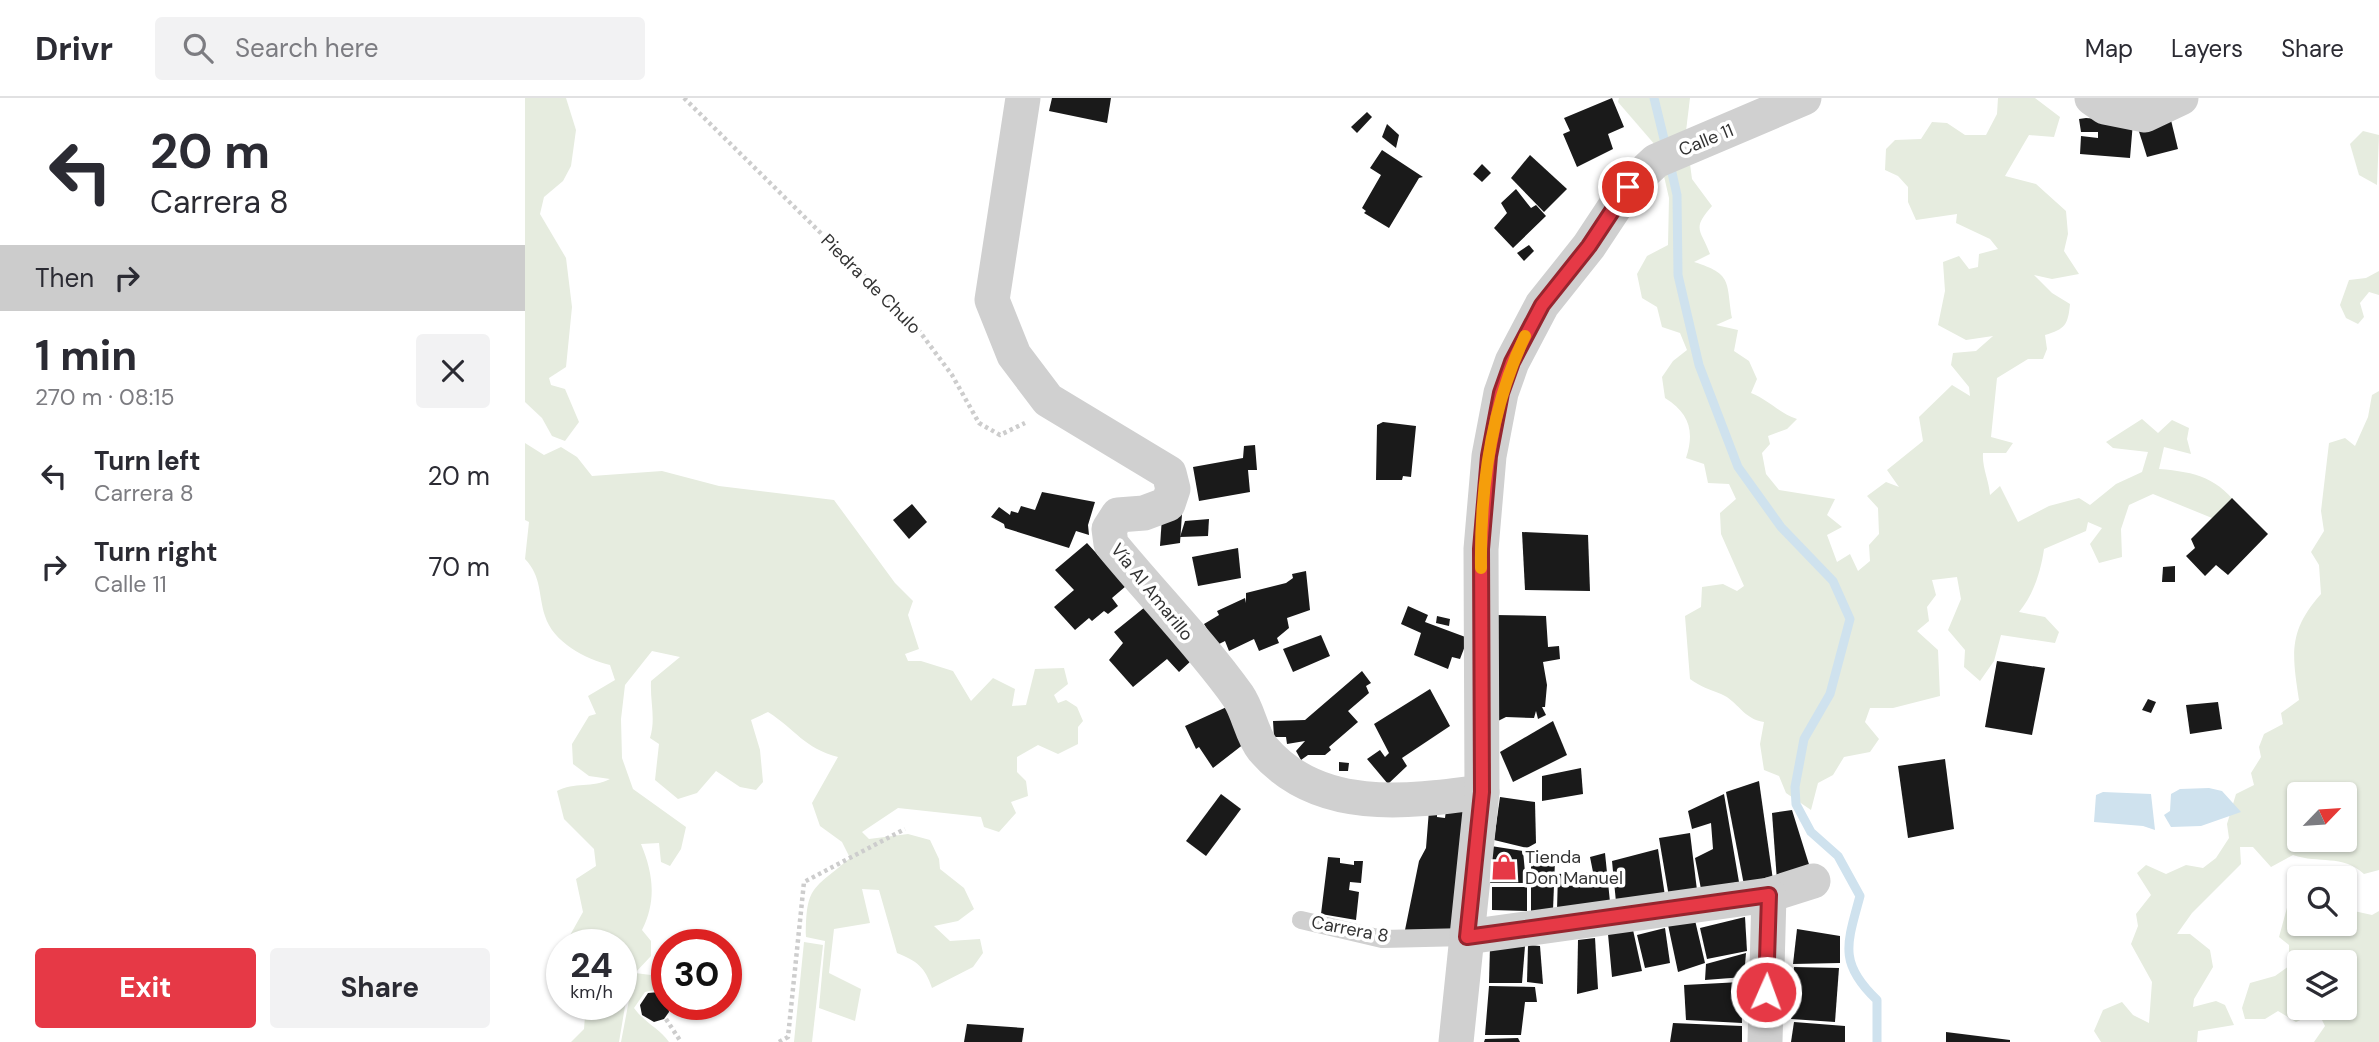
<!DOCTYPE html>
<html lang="en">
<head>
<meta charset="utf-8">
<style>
	:root { --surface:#fff; --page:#f2f2f3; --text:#2b2b33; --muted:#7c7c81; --line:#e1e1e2; --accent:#e63946 }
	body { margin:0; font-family:"DM Sans",sans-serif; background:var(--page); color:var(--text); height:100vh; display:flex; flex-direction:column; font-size:26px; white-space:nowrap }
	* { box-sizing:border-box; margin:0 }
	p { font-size:23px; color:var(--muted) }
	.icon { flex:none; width:38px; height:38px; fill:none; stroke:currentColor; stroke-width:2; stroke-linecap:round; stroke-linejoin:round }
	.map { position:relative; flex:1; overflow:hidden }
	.sheet { display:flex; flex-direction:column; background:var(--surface); width:525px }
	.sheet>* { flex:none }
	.hud { background:#fff; color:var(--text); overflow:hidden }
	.needle { width:46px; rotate:65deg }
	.buttons { position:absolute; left:1762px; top:684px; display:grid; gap:14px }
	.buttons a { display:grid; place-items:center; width:70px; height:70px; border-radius:7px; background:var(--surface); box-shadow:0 2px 5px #0004; font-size:35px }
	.speed { position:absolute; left:21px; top:831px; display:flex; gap:14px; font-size:35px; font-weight:700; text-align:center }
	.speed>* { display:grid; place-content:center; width:91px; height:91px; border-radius:50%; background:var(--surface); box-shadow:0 2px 5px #0004; line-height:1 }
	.speed small { font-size:18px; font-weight:400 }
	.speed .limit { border:10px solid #d22; background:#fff; color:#111 }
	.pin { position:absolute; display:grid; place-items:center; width:60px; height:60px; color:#fff; margin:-30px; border:4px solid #fff; border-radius:50%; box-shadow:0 2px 7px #0007 }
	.me { position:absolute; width:77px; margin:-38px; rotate:2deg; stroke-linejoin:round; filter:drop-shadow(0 0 5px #0008) }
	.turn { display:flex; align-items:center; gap:24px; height:147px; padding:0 35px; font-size:32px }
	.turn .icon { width:91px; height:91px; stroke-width:2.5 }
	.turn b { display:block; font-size:49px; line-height:60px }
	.then { display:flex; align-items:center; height:66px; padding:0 35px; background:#0003; gap:14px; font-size:26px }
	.round { display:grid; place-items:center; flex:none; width:74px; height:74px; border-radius:7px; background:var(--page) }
	.summary { display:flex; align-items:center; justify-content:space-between; height:119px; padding:0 35px }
	h1 { font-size:42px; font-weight:700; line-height:52px }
	.button { display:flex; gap:14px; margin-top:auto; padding:14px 35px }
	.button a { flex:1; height:80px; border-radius:7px; background:var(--accent); color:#fff; font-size:28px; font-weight:700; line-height:80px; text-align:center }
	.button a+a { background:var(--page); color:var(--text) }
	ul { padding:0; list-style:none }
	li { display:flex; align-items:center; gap:21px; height:91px; padding:0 35px }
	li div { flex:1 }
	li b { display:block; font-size:26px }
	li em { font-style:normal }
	header { display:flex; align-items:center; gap:42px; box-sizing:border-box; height:98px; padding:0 35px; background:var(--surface); border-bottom:2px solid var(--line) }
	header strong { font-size:33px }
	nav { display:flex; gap:38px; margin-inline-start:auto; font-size:24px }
	.search { width:490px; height:63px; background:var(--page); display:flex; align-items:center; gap:18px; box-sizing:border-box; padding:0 24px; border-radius:7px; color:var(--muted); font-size:26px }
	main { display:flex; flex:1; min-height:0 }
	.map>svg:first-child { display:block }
	.green { fill:#e6ecdf; fill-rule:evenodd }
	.water { fill:#cfe2ee }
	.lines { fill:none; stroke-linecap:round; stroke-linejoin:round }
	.stream { stroke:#cfe2ee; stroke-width:9 }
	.building { fill:#1a1a1a }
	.path { stroke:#cdcdcd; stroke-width:4.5; stroke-dasharray:3.5 3.5; stroke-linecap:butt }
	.service { stroke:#d0d0d0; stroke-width:18 }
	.minor { stroke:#d0d0d0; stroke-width:35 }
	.route-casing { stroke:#96252e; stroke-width:18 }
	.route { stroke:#e63946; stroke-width:12 }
	.slow { stroke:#f59e0b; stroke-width:12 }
	.labels { text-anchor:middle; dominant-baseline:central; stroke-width:7; stroke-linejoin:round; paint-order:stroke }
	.street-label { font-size:18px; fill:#333; stroke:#fff }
	.poi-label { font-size:18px; fill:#333; stroke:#fff; text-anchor:start }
</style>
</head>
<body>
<header>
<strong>Drivr</strong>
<div class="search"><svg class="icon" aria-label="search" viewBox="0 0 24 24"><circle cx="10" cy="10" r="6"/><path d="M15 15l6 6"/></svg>Search here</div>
<nav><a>Map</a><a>Layers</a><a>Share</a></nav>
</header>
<main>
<section class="sheet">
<div class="hud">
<div class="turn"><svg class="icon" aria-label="left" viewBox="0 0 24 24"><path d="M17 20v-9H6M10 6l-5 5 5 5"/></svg><div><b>20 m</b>Carrera 8</div></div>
<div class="then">Then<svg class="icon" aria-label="right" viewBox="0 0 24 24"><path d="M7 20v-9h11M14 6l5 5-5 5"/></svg></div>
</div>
<div class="summary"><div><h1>1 min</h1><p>270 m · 08:15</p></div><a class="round"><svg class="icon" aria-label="close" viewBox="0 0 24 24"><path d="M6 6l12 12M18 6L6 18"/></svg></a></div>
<ul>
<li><svg class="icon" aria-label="left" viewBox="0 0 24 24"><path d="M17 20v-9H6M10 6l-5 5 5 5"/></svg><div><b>Turn left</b><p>Carrera 8</p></div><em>20 m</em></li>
<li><svg class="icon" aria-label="right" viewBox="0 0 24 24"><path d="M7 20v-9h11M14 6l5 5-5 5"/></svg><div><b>Turn right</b><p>Calle 11</p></div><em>70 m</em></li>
</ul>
<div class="button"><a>Exit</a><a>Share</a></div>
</section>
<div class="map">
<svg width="1854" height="944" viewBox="0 0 1854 944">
	<rect width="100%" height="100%" fill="#fff"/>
	<g class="green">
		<polygon points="0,0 41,0 51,32 46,68 38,83 19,99 15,116 41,160 47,209 41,269 24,280 26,287 40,291 54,324 40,343 27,338 17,320 0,304"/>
		<polygon points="1094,0 1165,0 1161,33 1131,48 1093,4"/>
		<path d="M1473,0H1510L1535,19L1529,39L1504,37L1480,78L1511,86L1541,113L1543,136L1539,153L1554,176L1527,181L1509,177L1527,195L1545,206C1543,227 1540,231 1520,237L1522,251L1518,261H1503L1472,280L1466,339L1488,345L1481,355H1458C1457,370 1464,382 1465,397L1475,388L1493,424L1524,408L1554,400L1565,407L1591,386L1617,374L1623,354L1588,350L1581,344L1617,321L1633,335L1647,322L1664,330L1662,341L1666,356L1639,349L1634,371C1672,374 1694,380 1717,413L1687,420L1628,396L1604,407L1596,431L1597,459L1574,465L1565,446L1577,430L1563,424L1561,433L1519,451C1516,473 1508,498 1494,514L1520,519L1534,534L1530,545L1476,537L1469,563L1455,583L1439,569L1440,552L1423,532L1436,501L1432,479L1407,482L1411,497L1402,509L1404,523L1392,533L1413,552L1415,598L1368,610H1345L1340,624L1354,641L1345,654L1319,659L1308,677L1293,685L1286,712L1261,695L1254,678L1239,672L1235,646L1239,624C1218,621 1213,603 1196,596C1184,591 1176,589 1165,581L1160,518L1176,509L1177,489L1198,486L1212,493L1219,488L1196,436L1195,415L1211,401L1204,386L1183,385L1179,366L1161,360C1170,333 1164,315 1140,300L1137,279L1148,263L1162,252L1155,235L1137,229L1132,209L1117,200L1112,176L1122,158L1143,147L1144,100L1138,74L1165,66L1167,81L1187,108C1166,132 1176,131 1185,156L1169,164C1208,176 1201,184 1207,220L1191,227L1213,232L1209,253L1224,263L1232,281L1226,295C1244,302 1254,315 1272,321L1262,331L1243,338L1245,346L1237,355L1241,376L1254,392L1310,401L1302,417L1317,429L1302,437L1312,464L1325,456L1333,473L1345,463L1344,447L1354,436L1353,410L1342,398L1361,384L1374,389L1362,372L1398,343L1394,319L1427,287L1445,298L1444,289L1426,267L1428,255L1451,253L1468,238L1441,242L1413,227L1420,193L1418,164L1434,158L1444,171L1453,169L1454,156L1473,151L1465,141L1431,125L1432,116L1391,122L1383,104V89L1373,78L1360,72L1361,51L1370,42L1396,41L1407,24L1422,25L1440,37H1461L1472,16Z"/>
		<polygon points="1838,33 1854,37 1852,87 1834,77 1825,46"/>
		<polygon points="1854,173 1854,197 1844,194 1835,205 1839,219 1833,226 1821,220 1815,207 1824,182 1841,180"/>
		<path d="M1854,293V772L1839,776C1817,756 1794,766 1768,757L1746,769L1728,749H1715L1716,766L1667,815L1652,836H1665L1685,852L1688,869L1669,901L1668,909L1691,903L1700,907L1709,927L1673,933L1672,944H1576L1569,933L1578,912L1597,904L1608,917L1624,925L1627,884L1606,846L1613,828L1611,816L1626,797L1612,775L1621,767L1641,776L1661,767L1678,770L1691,760L1704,740L1702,726L1711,696L1729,687L1726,675L1736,659L1734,649L1739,636L1758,626L1756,615L1774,602C1767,556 1763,533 1796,496L1794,467L1786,454L1799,433L1796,413L1804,345L1820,340L1830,348L1843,319L1847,297ZM1774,696H1820V742H1774Z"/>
		<path d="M0,345L19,357L36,349L52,359L67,378L137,373L194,388L309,402L370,485L388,503L383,517L394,551L380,556L383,563H396L428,573L446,603L468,580L490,591L487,608L501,607L510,571L539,570L543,586L529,597L533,605L541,602L552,609L558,623L553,629V646L533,656L513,647L492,659V674L501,683L503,698L486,704L491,715L474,734L459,729L456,719L373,710L337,734L344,741L383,736L405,742L414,761L415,771L439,790L449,811L433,823L409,828L425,843L455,841L458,855L448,869L407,890C400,869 392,863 372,855L354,792L337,791L345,825L309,831L304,875L336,891L330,923L294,910L300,843L281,839C281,787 288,792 325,760L317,744L295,728L287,705L313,659C279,650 271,632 243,614L226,622L235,652L238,684L231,692L215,689L191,673L172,695L153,701L130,682L134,646L125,640C131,620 125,605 126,583L155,559L127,553L100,587L96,621L97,660L108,691L161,729L156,751L145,768L136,764L134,745L116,746C128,775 132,802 117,832L126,843V858L110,875L142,879V895L136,891L120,894L109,910C120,925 134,930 144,944H96L109,876L105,879L94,944H46L59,931L60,918L47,907L96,906V847H44V839L58,814L51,781L71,768L69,751L39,721L32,693C49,684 68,690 85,681L64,678L48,666L47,646L64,618L71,616L63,598L90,582L85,567C60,561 28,544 20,518C13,496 17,479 0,461L4,424L0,422Z"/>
		<path d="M1763,806H1774V826H1820V811L1847,817L1854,813V944H1789L1800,928L1793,914L1771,924L1753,913L1740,921H1720L1717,910L1725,885L1750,878L1764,868V847L1754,839ZM1774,864H1820V910H1774Z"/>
		<polygon points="279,844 298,847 287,944 269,944"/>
	</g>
	<g class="water">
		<polygon points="1684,690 1697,693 1716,714 1676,728 1646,729 1639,717 1645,713 1646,696 1655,691"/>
		<polygon points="1578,694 1626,696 1630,732 1618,728 1569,724 1571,697"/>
	</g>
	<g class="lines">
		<g class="stream">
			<polyline points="1129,0 1141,49"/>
			<path d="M1145,66L1152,97L1153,177L1174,267L1213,369L1256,429L1308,483L1325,521L1305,596L1279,641L1270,689L1271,706L1286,734L1313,758L1335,798C1322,846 1313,865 1352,902V944"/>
		</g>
	</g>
	<g class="building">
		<polygon points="527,0 586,0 582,25 524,13"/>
		<polygon points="1087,0 1099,29 1083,36 1088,51 1052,69 1038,36 1045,33 1039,20"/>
		<polygon points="842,14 847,19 832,35 826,29"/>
		<polygon points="1644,14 1653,51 1622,59 1611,24"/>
		<polygon points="1561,20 1608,24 1605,60 1555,56 1556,38 1573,40 1573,34 1556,34 1554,21"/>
		<polygon points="862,26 874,37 871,50 857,39"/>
		<polygon points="857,52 898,79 894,80 864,130 839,115 841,113 837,110 856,77 845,70"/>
		<polygon points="1005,57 1042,91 1019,114 986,80"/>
		<polygon points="957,66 966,75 957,84 948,76"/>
		<polygon points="991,91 1006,110 1011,107 1021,118 988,150 969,130 982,115 976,105"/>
		<polygon points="1004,147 1009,153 999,163 992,155"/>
		<polygon points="858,324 891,328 886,379 878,378 877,382 851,382 852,327"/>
		<polygon points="730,347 732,372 723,372 725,394 674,403 668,369 718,360 719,348"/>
		<polygon points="517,394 570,404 563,427 564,437 551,433 544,450 480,430 479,426 466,419 474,409 485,417 486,413 493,415 496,408 510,412"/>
		<polygon points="1707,400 1743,436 1703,477 1691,467 1680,478 1661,458 1670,450 1666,441"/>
		<polygon points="387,406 402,424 384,441 368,422"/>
		<polygon points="657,416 655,445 635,448 637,419"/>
		<polygon points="684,421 683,438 655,439 660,423"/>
		<polygon points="997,434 1063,437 1065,493 1000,492"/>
		<polygon points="562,445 601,488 587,500 593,508 583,516 579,513 567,523 564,520 550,532 529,509 549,492 530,472"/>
		<polygon points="713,450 716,480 673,488 667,459"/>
		<polygon points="1650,468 1650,484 1637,484 1638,469"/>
		<polygon points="781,473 785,512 762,520 764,530 752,540 754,545 734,553 729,541 704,553 700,543 694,546 685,536 679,526 694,517 692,513 720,500 721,505 721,495 761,485 768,480 767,476"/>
		<polygon points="883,508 903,517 900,524 943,540 935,561 927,559 923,571 889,557 896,535 876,526"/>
		<polygon points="620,509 667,562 654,574 642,561 608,589 584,562 598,545 589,534"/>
		<polygon points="970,517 1021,518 1023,549 1034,548 1035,561 1018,564 1022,587 1020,609 1017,609 1021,617 1013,621 1011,613 1009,620 981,619 971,624"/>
		<polygon points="912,518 925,521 924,528 911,525"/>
		<polygon points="796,537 805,558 768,574 758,551"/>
		<polygon points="1472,563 1520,570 1507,637 1460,629"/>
		<polygon points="837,573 846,585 841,588 844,595 823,613 833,624 804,649 806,652 800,657 783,657 776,662 771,653 780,643 762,646 761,639 749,639 748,623 780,622"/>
		<polygon points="905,591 925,628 877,660 882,668 863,686 842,661 855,652 860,659 864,655 849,626"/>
		<polygon points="1623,601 1631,604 1626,615 1617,612"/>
		<polygon points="1693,604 1697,631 1665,636 1661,607"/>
		<polygon points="706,607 724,642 688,670 674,649 671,651 660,628"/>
		<polygon points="1028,623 1042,657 988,684 975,654"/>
		<polygon points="1420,661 1429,731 1383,740 1373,668"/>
		<polygon points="814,664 824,665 823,673 814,673"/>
		<polygon points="1056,670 1058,696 1017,703 1017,678"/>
		<polygon points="1234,683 1248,782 1219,787 1201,694"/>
		<polygon points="696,696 716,711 681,758 661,743"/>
		<polygon points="1199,696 1214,784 1176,791 1170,760 1188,751 1186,725 1167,731 1163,713"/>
		<polygon points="975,699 1010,704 1011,745 1002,750 969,742"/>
		<polygon points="904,712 912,712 912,719 920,720 921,712 946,713 929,835 880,832 894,763 901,750"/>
		<polygon points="1267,712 1287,776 1252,783 1247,715"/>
		<polygon points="1165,735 1172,792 1144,799 1134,740"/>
		<polygon points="966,748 998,753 1001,785 963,785"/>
		<polygon points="1133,751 1140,798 1091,804 1087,763"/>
		<polygon points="1080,755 1085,804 1032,812 1033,776 1068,774 1065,759"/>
		<polygon points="803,759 815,760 815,765 829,767 829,763 838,763 836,785 825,784 824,792 834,794 831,822 796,816"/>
		<polygon points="1006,760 1030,763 1028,812 1006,815"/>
		<polygon points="967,789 1002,789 1002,813 967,812"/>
		<polygon points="1169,818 1180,865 1153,874 1143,827"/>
		<polygon points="1220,819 1222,853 1182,861 1175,830"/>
		<polygon points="1140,830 1145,865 1120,870 1112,837"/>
		<polygon points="1272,831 1315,838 1315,865 1268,866"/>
		<polygon points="1108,832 1117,873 1087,879 1083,836"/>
		<polygon points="1070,840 1073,891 1052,896 1053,842"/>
		<polygon points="1003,847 1015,848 1018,886 1002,884"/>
		<polygon points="1000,848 997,885 964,885 965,849"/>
		<polygon points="1221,855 1219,879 1180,882 1181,866"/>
		<polygon points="1269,869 1314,870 1310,924 1266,921"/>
		<polygon points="1216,884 1217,925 1161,922 1159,887"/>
		<polygon points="964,888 1010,889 1012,904 1000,904 996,937 960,937"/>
		<polygon points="134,894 142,900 144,914 139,921 129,924 117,917 115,907 123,895"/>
		<polygon points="1269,924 1320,928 1320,944 1266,944"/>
		<polygon points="1148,925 1217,928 1217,944 1145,944"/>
		<polygon points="442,926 499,930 497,944 439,944"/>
		<polygon points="1421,934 1485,942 1485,944 1421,944"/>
		<polygon points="993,940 995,944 959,944 960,941"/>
	</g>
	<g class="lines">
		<g class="path">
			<polyline points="159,0 392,230 427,277 454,325 475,337 500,325"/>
			<polyline points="141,921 156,944"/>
			<polyline points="254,944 263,939 279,784 380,731"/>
		</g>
		<polyline class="service" points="776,822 857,841 942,839"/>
		<g class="minor">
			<path d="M498,0L467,202L489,257L523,302L644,375L648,391L643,406L619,415L593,417L584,431L586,446C627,496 676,546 713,598C724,614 726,636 738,651C793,716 882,704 957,694"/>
			<polyline points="1567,0 1580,9 1620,17 1656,0"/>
			<polyline points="942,839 1244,797 1288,783"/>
			<polyline points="931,944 957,694 956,451 964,358 976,295 987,264 1017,207 1064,148 1103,89 1131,63 1279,0"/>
			<polyline points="1240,944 1244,797"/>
		</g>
	</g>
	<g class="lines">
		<g class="route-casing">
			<polyline id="route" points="1103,89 1064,148 1017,207 987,264 976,295 964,358 956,451 957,694 942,839 1244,797 1241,894"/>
		</g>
		<use href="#route" class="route"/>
		<path class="slow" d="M956,470C955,392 966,309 1000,238"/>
	</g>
	<defs>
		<g id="shop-bare" transform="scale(2.1)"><path d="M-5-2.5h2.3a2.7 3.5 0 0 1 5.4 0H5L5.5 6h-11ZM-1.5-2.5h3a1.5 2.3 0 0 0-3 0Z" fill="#e63946" stroke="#fff" stroke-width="2.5" paint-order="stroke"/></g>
	</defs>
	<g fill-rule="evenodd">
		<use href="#shop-bare" x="979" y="769"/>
	</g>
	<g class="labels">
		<g class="street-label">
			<text transform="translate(1181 42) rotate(-22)">Calle 11</text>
			<text transform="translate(346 186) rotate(45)">Piedra de Chulo</text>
			<text transform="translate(627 494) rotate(51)">Vía Al Amarillo</text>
			<text transform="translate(825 831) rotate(11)">Carrera 8</text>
		</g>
		<g class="poi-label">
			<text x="1000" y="759">Tienda<tspan x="1000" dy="21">Don Manuel</tspan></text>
		</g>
	</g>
</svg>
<div class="buttons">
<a><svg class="needle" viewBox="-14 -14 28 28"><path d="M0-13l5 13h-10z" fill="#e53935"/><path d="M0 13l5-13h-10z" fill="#7c7c81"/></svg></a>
<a><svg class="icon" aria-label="search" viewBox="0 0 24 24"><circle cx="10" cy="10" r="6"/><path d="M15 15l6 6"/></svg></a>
<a><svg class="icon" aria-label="layers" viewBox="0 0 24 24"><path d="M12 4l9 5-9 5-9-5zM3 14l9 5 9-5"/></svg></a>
</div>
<div class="speed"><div>24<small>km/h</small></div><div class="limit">30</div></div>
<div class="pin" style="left:1103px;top:89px;background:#d93025"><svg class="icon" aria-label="arrive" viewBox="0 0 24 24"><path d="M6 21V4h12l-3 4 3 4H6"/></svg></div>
<svg class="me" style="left:1241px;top:894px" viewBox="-20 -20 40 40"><circle r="17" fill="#e63946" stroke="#fff" stroke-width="3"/><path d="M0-11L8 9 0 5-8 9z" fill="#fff"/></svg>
</div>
</main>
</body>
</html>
